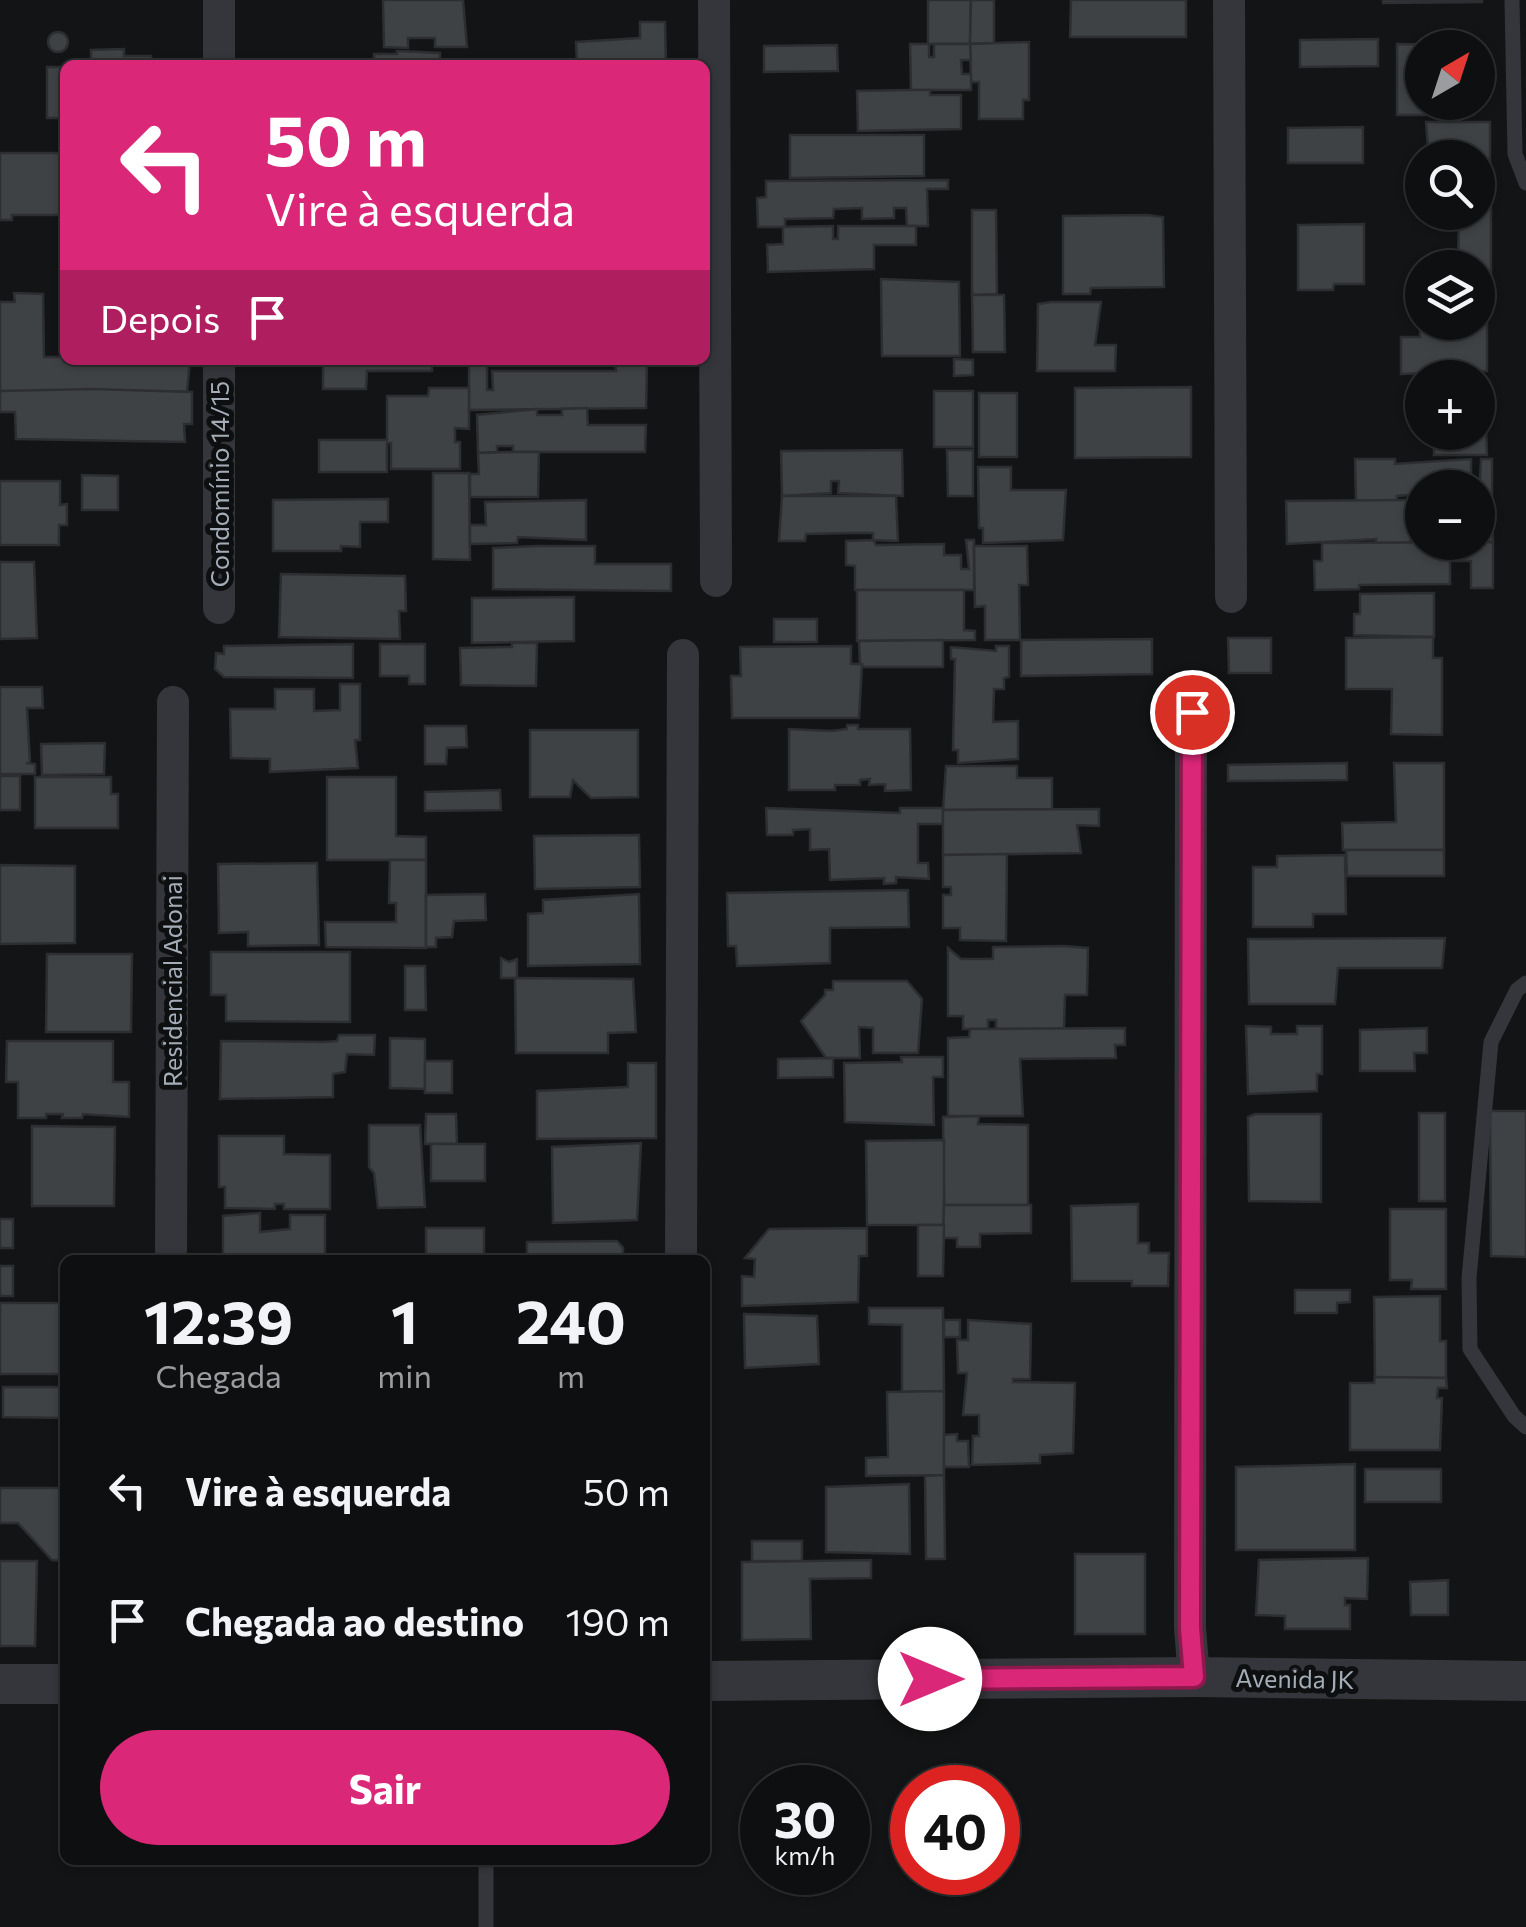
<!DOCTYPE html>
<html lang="pt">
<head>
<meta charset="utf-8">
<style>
	:root { --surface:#0e0f10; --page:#1c1d1e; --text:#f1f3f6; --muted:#9b9c9f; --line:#2e2f30; --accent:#db2777 }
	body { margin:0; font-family:Commissioner,sans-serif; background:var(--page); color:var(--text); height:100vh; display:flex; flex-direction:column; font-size:38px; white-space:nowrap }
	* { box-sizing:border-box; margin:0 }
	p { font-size:32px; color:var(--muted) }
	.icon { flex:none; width:55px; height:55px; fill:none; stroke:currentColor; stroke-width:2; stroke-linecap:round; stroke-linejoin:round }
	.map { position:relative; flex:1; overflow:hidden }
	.panel { position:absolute; left:60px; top:1255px; width:650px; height:610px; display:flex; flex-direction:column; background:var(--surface); border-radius:15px; box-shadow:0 2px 8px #0004,0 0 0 2px var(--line) }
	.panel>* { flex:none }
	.top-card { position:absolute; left:60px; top:60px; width:650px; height:305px; border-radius:15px; box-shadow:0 2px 8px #0004,0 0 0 2px var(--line); background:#db2777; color:#fff; overflow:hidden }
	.needle { width:65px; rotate:39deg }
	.controls { position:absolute; left:1405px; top:30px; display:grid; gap:20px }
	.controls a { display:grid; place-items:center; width:90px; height:90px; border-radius:50%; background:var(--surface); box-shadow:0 2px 8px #0004,0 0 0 2px var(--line); font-size:50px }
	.speed { position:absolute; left:740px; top:1765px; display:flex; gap:20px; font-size:50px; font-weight:700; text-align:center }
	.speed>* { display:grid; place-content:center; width:130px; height:130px; border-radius:50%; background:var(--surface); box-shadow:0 2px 8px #0004,0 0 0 2px var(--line); line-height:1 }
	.speed small { font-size:25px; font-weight:400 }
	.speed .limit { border:15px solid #d22; background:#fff; color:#111 }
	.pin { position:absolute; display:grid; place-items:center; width:85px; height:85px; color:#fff; margin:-42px; border:5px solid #fff; border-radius:50%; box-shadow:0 2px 10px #0007 }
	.me { position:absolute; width:110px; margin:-55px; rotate:90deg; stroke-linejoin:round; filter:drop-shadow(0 0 8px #0008) }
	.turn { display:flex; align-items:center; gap:35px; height:210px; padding:0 40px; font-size:45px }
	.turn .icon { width:130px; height:130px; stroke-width:2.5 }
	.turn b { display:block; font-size:70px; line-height:85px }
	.then { display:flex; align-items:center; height:95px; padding:0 40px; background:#0003; gap:20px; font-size:38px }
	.eta { display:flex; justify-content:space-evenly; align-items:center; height:170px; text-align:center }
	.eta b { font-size:60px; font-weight:700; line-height:70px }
	.button { display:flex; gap:20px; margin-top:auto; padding:20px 40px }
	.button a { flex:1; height:115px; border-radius:60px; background:var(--accent); color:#fff; font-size:40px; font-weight:700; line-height:115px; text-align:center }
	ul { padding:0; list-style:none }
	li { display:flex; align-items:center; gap:30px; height:130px; padding:0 40px }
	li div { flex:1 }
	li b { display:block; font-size:38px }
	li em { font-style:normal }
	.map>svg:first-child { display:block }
	.building { fill:#3f4245; stroke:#2d2e31; stroke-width:2.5 }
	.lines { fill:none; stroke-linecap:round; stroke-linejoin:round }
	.service { stroke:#34363b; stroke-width:15 }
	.minor { stroke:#34363b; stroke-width:32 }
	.tertiary { stroke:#34363b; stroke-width:40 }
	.route-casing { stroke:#8e194d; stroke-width:25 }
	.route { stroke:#db2777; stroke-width:18 }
	.labels { text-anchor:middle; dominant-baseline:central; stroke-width:10; stroke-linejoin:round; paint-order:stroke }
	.street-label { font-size:25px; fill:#a4adb7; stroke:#0e0f10 }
</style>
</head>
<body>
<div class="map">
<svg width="1526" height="1927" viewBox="0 0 1526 1927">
	<rect width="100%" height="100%" fill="#131415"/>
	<g class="building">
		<polygon points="383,0 463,0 467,47 435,47 435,38 408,38 408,48 384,47"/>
		<polygon points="928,0 971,0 970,44 928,44"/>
		<polygon points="971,0 994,0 994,43 970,44"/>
		<polygon points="1071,0 1186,0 1186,37 1070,37"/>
		<polygon points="1383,0 1482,0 1482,2 1383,3"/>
		<polygon points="640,22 665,22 666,65 577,65 576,42 640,38"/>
		<circle cx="58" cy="42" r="10"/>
		<polygon points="1378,39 1378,66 1300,67 1300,40"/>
		<polygon points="1029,42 1029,100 1023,100 1023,119 979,119 979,82 971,82 970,44"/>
		<polygon points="910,44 929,44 929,57 934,57 934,44 970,44 971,60 961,60 962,74 971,74 971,90 911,90"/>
		<polygon points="1397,44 1485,45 1485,94 1478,94 1478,48 1422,48 1422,102 1473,102 1473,115 1397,115"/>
		<polygon points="837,45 838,71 764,72 764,46"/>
		<polygon points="124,49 124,56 151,56 152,65 91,65 91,50"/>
		<polygon points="397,51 440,53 440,65 374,65 374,54 397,54"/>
		<rect x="47" y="67" width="18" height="51"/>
		<polygon points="911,90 930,90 930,95 961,95 961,129 858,131 857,91"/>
		<polygon points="1426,122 1490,122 1490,165 1484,165 1484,176 1490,175 1490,205 1478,201 1478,158 1429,158"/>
		<polygon points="1363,127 1363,163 1288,163 1288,128"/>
		<polygon points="790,135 924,135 924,176 790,178"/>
		<polygon points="0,153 65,153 65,215 12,215 12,220 0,220"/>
		<polygon points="948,180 948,189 927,189 928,226 907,226 906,208 894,208 894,218 862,219 862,208 834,209 833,218 785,219 785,227 758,227 757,198 766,197 766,181"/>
		<polygon points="1478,207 1491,208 1491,290 1478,290 1478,268 1458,268 1459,212 1478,212"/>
		<polygon points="972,210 996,210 997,294 972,295"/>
		<polygon points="1147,215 1163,217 1164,287 1091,288 1090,294 1063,294 1063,216"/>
		<polygon points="1364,224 1364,284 1334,284 1333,290 1298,290 1298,225"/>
		<polygon points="833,226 833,239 838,239 838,226 916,226 916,245 874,245 874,269 768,272 767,245 783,244 783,227"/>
		<polygon points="881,279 959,282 960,356 882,356"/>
		<polygon points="14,293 43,294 44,357 65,357 65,360 76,360 76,365 190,360 187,392 0,391 0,302 15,302"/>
		<polygon points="972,295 1004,295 1005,352 973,352"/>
		<polygon points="1051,302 1101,302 1095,345 1116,345 1115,371 1037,371 1038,304"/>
		<polygon points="1478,316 1487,316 1487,371 1401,374 1401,337 1420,337 1420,317 1422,322 1478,322"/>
		<polygon points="954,359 973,360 973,375 954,376"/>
		<polygon points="337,360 432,360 432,371 367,371 366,389 323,389 323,364 337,364"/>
		<polygon points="647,362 646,408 469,410 469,363 487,363 487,390 493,390 492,371 616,371 615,363"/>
		<polygon points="1478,379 1484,379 1487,455 1434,455 1434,432 1478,432"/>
		<polygon points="1191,387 1191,457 1075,458 1075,388"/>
		<polygon points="429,388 469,388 469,429 455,428 455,442 460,442 460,469 391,469 391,443 387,443 387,472 319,472 319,440 387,440 387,396 428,396"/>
		<polygon points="92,389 192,392 192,424 184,424 185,442 16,439 15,412 0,412 0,391"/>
		<rect x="934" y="391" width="39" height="56"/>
		<rect x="979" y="393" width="38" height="64"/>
		<polygon points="587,408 588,425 646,425 645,452 513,452 513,446 497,446 497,452 478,453 477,415 537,409 537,415 562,415 562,409"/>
		<polygon points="902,450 903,496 838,493 839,481 831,481 831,493 782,496 781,451"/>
		<polygon points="947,450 973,450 973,496 948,496"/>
		<polygon points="513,452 539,452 538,497 470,497 470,474 479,474 478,453"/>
		<polygon points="1355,459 1395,459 1395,464 1471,459 1471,479 1480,479 1481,459 1492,459 1492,500 1478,500 1478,488 1422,488 1422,500 1409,500 1409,495 1397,496 1397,501 1356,501"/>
		<polygon points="978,467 1011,467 1011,490 1066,490 1063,540 983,543 983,528 979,528"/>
		<polygon points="433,473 469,473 470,560 433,559"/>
		<polygon points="82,475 118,476 118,510 82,510"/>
		<polygon points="0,481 60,481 60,505 67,504 67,525 59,525 59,545 0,545"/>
		<polygon points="782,496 896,496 898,541 873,540 873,533 849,533 806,534 805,541 779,541"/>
		<polygon points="388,499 388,522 360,522 360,547 341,546 341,551 273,551 273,500"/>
		<polygon points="586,500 586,540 518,537 517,543 470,544 470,525 486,525 485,502"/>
		<polygon points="1409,500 1422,500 1422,519 1410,520 1411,543 1376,543 1376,539 1287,544 1286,501"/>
		<polygon points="1478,500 1492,500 1493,542 1478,542"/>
		<polygon points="873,540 876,545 944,544 944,555 961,555 961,569 969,569 966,540 974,540 974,590 855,590 855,566 846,565 846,541"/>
		<polygon points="1493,542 1493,588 1471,588 1471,561 1450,561 1450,584 1359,585 1359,589 1315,590 1314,561 1322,561 1322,543"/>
		<polygon points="537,546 595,546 595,564 671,564 671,591 493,589 493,548"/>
		<polygon points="974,546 1027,546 1028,585 1019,585 1020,640 985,640 985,606 975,607"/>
		<polygon points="0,562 34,562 37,638 0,639"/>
		<polygon points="281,574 405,576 406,611 399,611 400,639 279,637"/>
		<polygon points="857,590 964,590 964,630 975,631 975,640 857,641"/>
		<polygon points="1434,593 1434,637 1354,635 1354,614 1360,614 1360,594"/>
		<polygon points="574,597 574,641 472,643 472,598"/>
		<rect x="774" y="619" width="43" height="23"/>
		<polygon points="1433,637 1433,658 1442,658 1442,735 1391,734 1392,689 1346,689 1346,638"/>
		<polygon points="1228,638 1271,638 1271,673 1229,673"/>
		<polygon points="1152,639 1152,674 1021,676 1021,640"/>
		<polygon points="943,640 943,667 863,667 860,664 859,641"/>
		<polygon points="512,643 537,643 536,686 461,685 460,648 512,647"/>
		<polygon points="353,644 353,678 224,677 215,669 216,653 224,654 224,646"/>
		<polygon points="380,644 425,644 425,684 409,684 409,676 380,676"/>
		<polygon points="851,646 851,664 862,664 859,718 732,718 731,676 741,676 740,647"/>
		<polygon points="996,646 1009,646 1009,677 1004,678 1004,689 994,689 993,722 1018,721 1018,759 958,763 958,750 953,750 955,659 951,659 951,647 996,651"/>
		<polygon points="340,684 360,684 360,740 355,740 358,768 270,772 270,759 231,758 230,709 275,709 275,689 314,689 314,711 340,710"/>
		<polygon points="0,687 42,687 43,708 27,708 30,763 26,763 35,764 35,774 0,774"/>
		<polygon points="847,725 858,725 858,729 910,729 911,790 885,791 885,784 869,785 870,779 860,780 860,785 835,785 835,790 789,790 789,729 831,731 847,729"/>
		<polygon points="425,726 466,726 467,747 447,748 446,764 425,764"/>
		<polygon points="530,730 638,730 638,797 591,798 573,780 570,797 530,797"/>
		<polygon points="105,743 104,774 42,775 41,744"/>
		<polygon points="1347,763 1347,780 1228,781 1228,765"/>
		<polygon points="1394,763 1444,763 1444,850 1343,850 1342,823 1396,822"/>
		<polygon points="946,766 1017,766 1017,778 1052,778 1052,809 943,810"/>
		<rect x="0" y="776" width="20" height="34"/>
		<polygon points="35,777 111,777 111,794 118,794 118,828 35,828"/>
		<polygon points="327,777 396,777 396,836 426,837 426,860 327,860"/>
		<polygon points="500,790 501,810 425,811 425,792"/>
		<polygon points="766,808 900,813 900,808 943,808 943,824 918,824 918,863 928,863 929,879 896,877 896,883 884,884 884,878 830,880 829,849 810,850 810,829 793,830 793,835 767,835"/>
		<polygon points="1099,809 1099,826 1077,825 1081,853 943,855 943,810"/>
		<polygon points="639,835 640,887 535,889 534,836"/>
		<polygon points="1346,850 1444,850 1444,876 1347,876"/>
		<polygon points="1007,854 1006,941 960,940 960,928 943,928 943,895 951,895 951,887 943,887 943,855"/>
		<polygon points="1345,855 1346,914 1313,914 1313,927 1253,927 1253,867 1277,867 1277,856"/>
		<polygon points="390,860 426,860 426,948 326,947 325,922 396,922 396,903 389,903"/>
		<polygon points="317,863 319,945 248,946 248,932 219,933 218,864"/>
		<polygon points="0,865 75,866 75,943 0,944"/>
		<polygon points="908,890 909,927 830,928 830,963 737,966 736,946 728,946 727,893"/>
		<polygon points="485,894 486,920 454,921 452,937 436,938 436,947 426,947 426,895"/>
		<polygon points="639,894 640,964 528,966 528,914 543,913 543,900"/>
		<polygon points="1445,938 1442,968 1338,968 1335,1004 1249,1004 1248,939"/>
		<polygon points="1064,946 1088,948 1087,995 1065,995 1064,1029 996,1029 996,1020 988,1020 988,1029 963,1029 963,1016 948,1016 948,948 961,959 993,959 993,947"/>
		<polygon points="211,952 350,952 350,1022 226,1021 226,995 211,995"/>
		<polygon points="47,954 132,954 131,1032 46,1032"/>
		<polygon points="501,958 509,962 517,959 517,978 501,978"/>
		<polygon points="405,966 425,966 426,1010 405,1010"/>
		<polygon points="515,978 633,979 636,1032 608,1033 608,1053 516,1053"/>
		<polygon points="833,981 907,981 922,999 918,1053 873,1053 873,1028 859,1027 860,1058 826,1058 801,1021 825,995 825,990 833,990"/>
		<polygon points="1246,1026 1271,1027 1271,1034 1297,1034 1297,1026 1322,1026 1322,1074 1317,1074 1317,1091 1248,1094"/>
		<polygon points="1125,1028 1125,1045 1115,1045 1116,1058 1020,1059 1023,1116 948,1116 948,1038 969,1037 970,1029"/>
		<polygon points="1427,1028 1427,1053 1414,1053 1415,1071 1360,1071 1360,1030"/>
		<polygon points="339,1035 375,1035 374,1055 347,1054 345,1072 333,1074 333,1097 220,1099 221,1041 324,1042 337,1041"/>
		<polygon points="390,1038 425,1039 425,1089 390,1088"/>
		<polygon points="7,1041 113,1041 113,1082 129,1082 129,1117 83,1114 82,1118 62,1118 63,1114 46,1114 46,1118 18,1118 18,1082 6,1082"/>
		<polygon points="901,1057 943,1057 943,1077 933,1077 934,1125 845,1122 844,1063 902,1062"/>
		<polygon points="833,1058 833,1077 778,1078 778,1059"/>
		<rect x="425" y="1061" width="27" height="32"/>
		<polygon points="628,1063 656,1063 656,1138 537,1139 537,1091 628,1087"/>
		<polygon points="1490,1111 1526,1111 1526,1257 1491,1256"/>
		<rect x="1419" y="1113" width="26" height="88"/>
		<polygon points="426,1114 456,1114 457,1144 425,1144"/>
		<polygon points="1255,1114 1321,1114 1321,1202 1249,1201 1248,1117"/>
		<polygon points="979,1116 978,1124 1028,1125 1028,1205 944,1205 943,1117"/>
		<polygon points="369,1125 420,1125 425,1207 378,1208 374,1173 369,1167"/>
		<polygon points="32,1126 115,1127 114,1206 32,1206"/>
		<polygon points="219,1136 284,1136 284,1154 330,1155 330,1209 284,1209 284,1204 275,1204 275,1209 225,1208 225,1187 219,1187"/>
		<polygon points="944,1140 944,1225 867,1225 866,1141"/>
		<polygon points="641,1143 637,1220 553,1223 552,1147"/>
		<rect x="431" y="1144" width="54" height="37"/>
		<polygon points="1138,1204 1138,1243 1149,1243 1149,1253 1169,1253 1168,1286 1132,1286 1132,1281 1072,1281 1071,1206"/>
		<polygon points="944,1205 1031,1205 1031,1233 980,1234 980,1247 957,1247 957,1238 943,1238"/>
		<polygon points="1390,1209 1446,1209 1446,1289 1411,1289 1412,1280 1390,1280"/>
		<polygon points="260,1213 260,1232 290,1229 290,1215 325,1215 325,1260 223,1260 223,1216"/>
		<rect x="0" y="1219" width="13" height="29"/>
		<polygon points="918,1225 944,1225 943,1276 918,1276"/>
		<rect x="426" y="1228" width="58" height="32"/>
		<polygon points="867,1228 867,1256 859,1256 858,1302 742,1306 742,1276 754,1277 755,1259 745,1258 769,1229"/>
		<polygon points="617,1241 623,1248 623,1260 527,1260 527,1242"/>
		<rect x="0" y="1266" width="13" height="30"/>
		<polygon points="1295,1290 1350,1290 1350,1302 1337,1303 1337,1313 1295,1313"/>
		<polygon points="1440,1296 1440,1341 1446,1341 1446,1378 1375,1377 1374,1297"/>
		<rect x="0" y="1303" width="65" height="71"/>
		<polygon points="869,1308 943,1308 944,1391 902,1392 902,1325 869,1324"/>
		<polygon points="744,1314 817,1316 819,1364 745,1368"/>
		<rect x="944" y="1320" width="16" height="17"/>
		<polygon points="968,1320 1031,1324 1030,1379 1013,1379 1013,1382 1075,1383 1073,1453 1040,1455 1040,1463 972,1465 973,1436 979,1436 979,1415 963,1415 967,1373 958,1373 957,1340 968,1340"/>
		<polygon points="1375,1377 1446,1378 1447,1388 1438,1388 1437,1398 1442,1398 1440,1450 1350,1450 1350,1383 1374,1383"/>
		<polygon points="3,1387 65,1387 65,1418 3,1417"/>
		<polygon points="944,1391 944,1475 866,1476 866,1458 888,1457 887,1392"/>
		<polygon points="957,1434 957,1441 968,1441 969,1467 944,1467 944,1435"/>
		<polygon points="1355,1464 1355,1550 1236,1550 1236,1467"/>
		<rect x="1365" y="1469" width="76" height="33"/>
		<polygon points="944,1475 945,1559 926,1559 925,1476"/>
		<polygon points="909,1484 910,1554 826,1552 826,1487"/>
		<polygon points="0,1488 65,1488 65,1561 52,1560 18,1523 0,1523"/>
		<rect x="752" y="1541" width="50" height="20"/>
		<rect x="1075" y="1554" width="70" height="80"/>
		<polygon points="1368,1558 1367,1599 1345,1598 1345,1605 1350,1605 1350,1629 1285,1629 1285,1616 1256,1615 1259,1560"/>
		<polygon points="871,1560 871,1578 810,1579 811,1639 742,1640 742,1562"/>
		<polygon points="0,1561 37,1561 35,1646 0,1646"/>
		<polygon points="1448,1580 1448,1615 1411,1615 1410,1582"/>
	</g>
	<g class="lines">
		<g class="service">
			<polyline points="1512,0 1515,154 1526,183"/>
			<polyline points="1526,983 1517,990 1491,1042 1469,1278 1470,1349 1514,1416 1526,1427"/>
			<polyline points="486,1860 486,1927"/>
		</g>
		<g class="minor">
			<polyline points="219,0 219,65"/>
			<polyline points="714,0 716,581"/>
			<polyline points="1229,0 1231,597"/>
			<polyline points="219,360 219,608"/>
			<polyline points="1191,712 1190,1628 1194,1677"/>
			<polyline points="171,1260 173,702"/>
			<polyline points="681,1260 683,655"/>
		</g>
		<g class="tertiary">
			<polyline points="705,1681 1194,1677 1526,1681"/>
			<polyline points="0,1684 65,1684"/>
		</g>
	</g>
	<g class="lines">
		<g class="route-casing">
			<polyline id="route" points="930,1679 1194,1677 1190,1628 1192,712"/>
		</g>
		<use href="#route" class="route"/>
	</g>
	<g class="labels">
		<g class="street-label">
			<text transform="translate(219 484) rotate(-90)">Condomínio 14/15</text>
			<text transform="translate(172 981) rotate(-90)">Residencial Adonai</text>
			<text transform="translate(1295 1678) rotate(1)">Avenida JK</text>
		</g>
	</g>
</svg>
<div class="controls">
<a><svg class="needle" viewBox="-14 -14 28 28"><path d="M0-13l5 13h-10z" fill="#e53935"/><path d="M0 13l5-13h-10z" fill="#9b9c9f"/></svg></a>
<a><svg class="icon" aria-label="search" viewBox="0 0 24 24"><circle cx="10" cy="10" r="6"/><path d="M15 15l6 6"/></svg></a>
<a><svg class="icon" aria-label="layers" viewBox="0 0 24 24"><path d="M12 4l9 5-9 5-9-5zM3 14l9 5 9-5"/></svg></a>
<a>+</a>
<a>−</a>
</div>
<div class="speed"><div>30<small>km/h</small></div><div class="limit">40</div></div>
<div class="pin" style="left:1192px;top:712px;background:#d93025"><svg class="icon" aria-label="arrive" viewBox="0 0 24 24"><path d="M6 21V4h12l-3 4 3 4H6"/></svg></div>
<svg class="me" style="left:930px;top:1679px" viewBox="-20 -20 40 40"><circle r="19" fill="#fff"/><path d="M0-13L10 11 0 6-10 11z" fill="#db2777"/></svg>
<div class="top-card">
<div class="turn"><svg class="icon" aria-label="left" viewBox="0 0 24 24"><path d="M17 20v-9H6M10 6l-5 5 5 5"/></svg><div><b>50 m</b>Vire à esquerda</div></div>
<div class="then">Depois<svg class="icon" aria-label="arrive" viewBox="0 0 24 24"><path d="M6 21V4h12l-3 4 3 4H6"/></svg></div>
</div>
<section class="panel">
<div class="eta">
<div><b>12:39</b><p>Chegada</p></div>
<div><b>1</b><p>min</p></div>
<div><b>240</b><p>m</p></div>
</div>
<ul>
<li><svg class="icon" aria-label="left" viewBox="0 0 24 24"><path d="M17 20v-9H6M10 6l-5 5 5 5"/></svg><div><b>Vire à esquerda</b></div><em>50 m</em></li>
<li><svg class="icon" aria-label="arrive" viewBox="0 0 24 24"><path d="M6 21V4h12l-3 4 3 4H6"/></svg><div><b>Chegada ao destino</b></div><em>190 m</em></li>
</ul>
<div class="button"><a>Sair</a></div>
</section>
</div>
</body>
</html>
